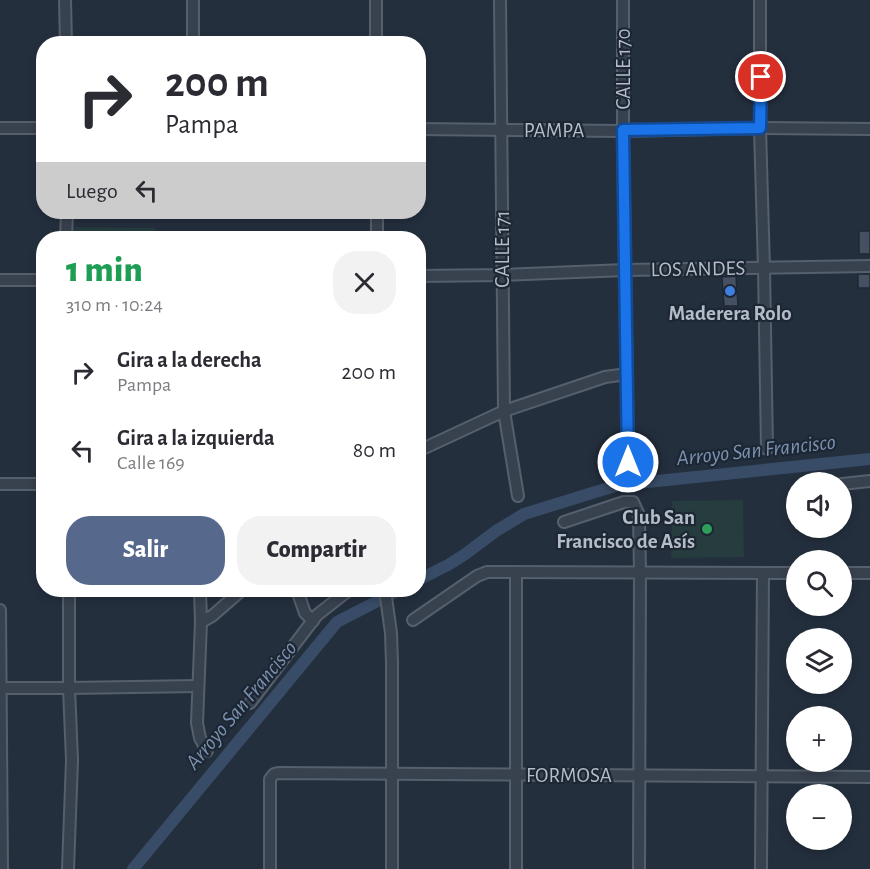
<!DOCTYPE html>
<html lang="es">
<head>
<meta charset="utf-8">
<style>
	:root { --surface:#fff; --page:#f2f2f3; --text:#2b2b33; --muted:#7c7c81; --accent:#56698c }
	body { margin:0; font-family:"Alegreya Sans",sans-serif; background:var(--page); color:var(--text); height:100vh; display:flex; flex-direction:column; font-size:22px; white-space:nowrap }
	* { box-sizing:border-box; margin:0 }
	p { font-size:20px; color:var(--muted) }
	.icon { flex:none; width:33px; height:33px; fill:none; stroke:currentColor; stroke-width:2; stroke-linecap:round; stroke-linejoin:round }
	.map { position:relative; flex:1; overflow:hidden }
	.side { position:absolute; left:36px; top:231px; width:390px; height:366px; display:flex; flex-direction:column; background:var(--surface); border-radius:24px; box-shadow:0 3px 9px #0003 }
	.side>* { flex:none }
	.hud { position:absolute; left:36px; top:36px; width:390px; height:183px; border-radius:24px; box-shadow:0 3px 9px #0003; background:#fff; color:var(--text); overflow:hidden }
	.buttons { position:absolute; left:786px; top:472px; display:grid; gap:12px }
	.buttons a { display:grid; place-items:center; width:66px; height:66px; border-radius:50%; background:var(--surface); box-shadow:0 3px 9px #0003; font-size:30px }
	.pin { position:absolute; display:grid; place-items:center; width:51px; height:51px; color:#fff; margin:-26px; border:3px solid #fff; border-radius:50%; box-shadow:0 2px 6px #0007 }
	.me { position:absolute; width:66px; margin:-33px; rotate:0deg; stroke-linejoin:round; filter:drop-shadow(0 0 4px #0008) }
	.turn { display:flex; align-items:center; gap:21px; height:126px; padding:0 30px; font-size:27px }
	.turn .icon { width:78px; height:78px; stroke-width:2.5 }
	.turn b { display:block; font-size:42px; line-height:51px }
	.then { display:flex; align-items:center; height:57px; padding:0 30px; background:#0003; gap:12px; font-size:22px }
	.round { display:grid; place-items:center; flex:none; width:63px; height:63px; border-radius:24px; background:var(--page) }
	.overview { display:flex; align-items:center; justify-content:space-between; height:102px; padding:0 30px }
	h1 { font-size:36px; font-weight:800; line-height:45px; color:#1e9e55 }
	.primary-button { display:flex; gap:12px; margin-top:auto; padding:12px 30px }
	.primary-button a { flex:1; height:69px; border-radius:24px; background:var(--accent); color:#fff; font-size:24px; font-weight:800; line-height:69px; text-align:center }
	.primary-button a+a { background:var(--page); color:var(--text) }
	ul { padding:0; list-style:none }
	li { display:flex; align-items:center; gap:18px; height:78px; padding:0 30px }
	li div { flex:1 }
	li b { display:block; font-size:22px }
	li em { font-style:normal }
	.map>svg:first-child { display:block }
	.green { fill:#263c3f }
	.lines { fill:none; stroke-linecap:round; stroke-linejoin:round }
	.canal { stroke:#394c67; stroke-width:12 }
	.building { fill:#455162; stroke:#1f2835; stroke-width:1.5 }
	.minor-casing { stroke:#565f6c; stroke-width:14 }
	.minor { stroke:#38414e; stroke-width:10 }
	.route-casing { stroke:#114b97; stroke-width:15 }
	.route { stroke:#1a73e8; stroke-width:10 }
	.shop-dot { fill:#3f7fe0; stroke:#1d2633; stroke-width:2 }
	.leisure-dot { fill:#2e9e5b; stroke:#1d2633; stroke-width:2 }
	.labels { text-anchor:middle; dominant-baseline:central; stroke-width:4.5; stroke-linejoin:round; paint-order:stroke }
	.street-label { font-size:21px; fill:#b4bcc9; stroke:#1d2633 }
	.poi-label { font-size:21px; font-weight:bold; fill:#b4bcc9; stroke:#1d2633 }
	.water-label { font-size:22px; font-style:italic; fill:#7c92b1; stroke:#1d2633 }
</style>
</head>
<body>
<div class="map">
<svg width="870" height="869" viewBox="0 0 870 869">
	<rect width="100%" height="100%" fill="#242f3e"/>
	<g class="green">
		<polygon points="73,227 155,228 156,238 73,238"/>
		<polygon points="743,500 744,557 671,558 672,501"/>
	</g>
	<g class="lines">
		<g class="canal">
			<polyline points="418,580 448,565 464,555 496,531 524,514 618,485 870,459"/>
			<polyline points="133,869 337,622 399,590"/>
		</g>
	</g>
	<g class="building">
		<rect x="859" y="231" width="11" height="23"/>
		<rect x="858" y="274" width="12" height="14"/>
		<polygon points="736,276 738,306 724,306 722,277"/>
	</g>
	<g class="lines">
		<g class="minor-casing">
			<g id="minor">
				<polyline points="65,0 66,44"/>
				<polyline points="376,0 376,44"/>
				<polyline points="500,0 504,411 518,496"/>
				<polyline points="623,0 623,131 628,462"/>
				<polyline points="760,0 760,128 764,268 767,449"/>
				<polyline points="193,44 193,0"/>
				<polyline points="0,128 44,128"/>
				<polyline points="418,129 623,131 760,128 870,129"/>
				<polyline points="66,238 67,212"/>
				<polyline points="377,238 377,212"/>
				<polyline points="418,276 502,275 625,270 870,266"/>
				<polyline points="0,280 44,280"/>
				<polyline points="418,451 504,411 605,377 627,374"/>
				<polyline points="0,484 44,484"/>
				<polyline points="842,484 870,481"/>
				<polyline points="564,522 624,502 633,502 639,515 640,572 639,869"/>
				<polyline points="842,573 870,573"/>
				<polyline points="200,590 201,622 197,723 200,738 207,751"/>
				<polyline points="297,590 305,613 313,621"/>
				<polyline points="385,590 391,633 392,663 392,869"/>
				<polyline points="0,610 2,869"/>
				<polyline points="413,620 477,576 487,572 796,573"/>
				<polyline points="201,622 212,616 242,590"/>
				<polyline points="0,688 69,688 198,686"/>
				<polyline points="250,703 317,615 349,590"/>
				<polyline points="68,869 72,760 69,688 69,590"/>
				<polyline points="270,869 270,779 274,774 278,773 870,777"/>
				<polyline points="516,869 516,572"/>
				<polyline points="761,869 763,573"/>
			</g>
		</g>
		<use href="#minor" class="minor"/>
	</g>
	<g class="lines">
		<g class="route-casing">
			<polyline id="route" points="628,462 623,130 760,128 761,77"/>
		</g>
		<use href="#route" class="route"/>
	</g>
	<circle class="shop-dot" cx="730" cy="291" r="6"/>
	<circle class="leisure-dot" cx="707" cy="529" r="6"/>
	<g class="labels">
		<g class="street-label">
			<text transform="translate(623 69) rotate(-90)">CALLE 170</text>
			<text x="554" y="130">PAMPA</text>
			<text transform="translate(502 249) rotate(-90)">CALLE 171</text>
			<text transform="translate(698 269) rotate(-1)">LOS ANDES</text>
			<text x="569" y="775">FORMOSA</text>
		</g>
		<g class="poi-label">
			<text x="730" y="313">Maderera Rolo</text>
			<text x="695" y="517" text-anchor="end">Club San<tspan x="695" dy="24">Francisco de Asís</tspan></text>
		</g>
		<g class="water-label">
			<text transform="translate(756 450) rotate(-6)">Arroyo San Francisco</text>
			<text transform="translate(241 705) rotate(-50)">Arroyo San Francisco</text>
		</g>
	</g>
</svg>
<div class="buttons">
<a><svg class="icon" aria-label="sound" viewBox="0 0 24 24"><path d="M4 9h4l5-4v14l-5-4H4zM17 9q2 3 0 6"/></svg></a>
<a><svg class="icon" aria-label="search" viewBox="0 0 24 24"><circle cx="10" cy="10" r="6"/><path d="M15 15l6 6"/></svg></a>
<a><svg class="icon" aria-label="layers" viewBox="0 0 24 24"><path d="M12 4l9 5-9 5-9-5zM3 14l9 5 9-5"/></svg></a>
<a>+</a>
<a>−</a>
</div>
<div class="pin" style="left:761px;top:77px;background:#d93025"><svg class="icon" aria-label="arrive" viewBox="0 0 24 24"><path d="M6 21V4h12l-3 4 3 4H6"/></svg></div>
<svg class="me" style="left:628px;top:462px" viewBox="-20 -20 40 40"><circle r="17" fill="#1a73e8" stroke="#fff" stroke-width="3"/><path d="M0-11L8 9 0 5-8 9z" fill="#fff"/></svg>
<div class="hud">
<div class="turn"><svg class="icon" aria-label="right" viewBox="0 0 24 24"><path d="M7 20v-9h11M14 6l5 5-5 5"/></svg><div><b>200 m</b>Pampa</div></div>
<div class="then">Luego<svg class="icon" aria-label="left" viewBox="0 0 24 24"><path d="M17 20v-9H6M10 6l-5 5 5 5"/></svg></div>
</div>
<section class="side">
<div class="overview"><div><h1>1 min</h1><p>310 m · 10:24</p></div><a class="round"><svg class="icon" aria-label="close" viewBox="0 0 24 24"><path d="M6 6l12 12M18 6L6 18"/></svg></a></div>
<ul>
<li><svg class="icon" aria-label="right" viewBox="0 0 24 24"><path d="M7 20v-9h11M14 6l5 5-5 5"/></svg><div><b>Gira a la derecha</b><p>Pampa</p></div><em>200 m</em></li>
<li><svg class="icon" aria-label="left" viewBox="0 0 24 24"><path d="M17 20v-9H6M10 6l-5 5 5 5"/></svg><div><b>Gira a la izquierda</b><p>Calle 169</p></div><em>80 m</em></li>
</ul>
<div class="primary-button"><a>Salir</a><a>Compartir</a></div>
</section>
</div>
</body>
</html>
